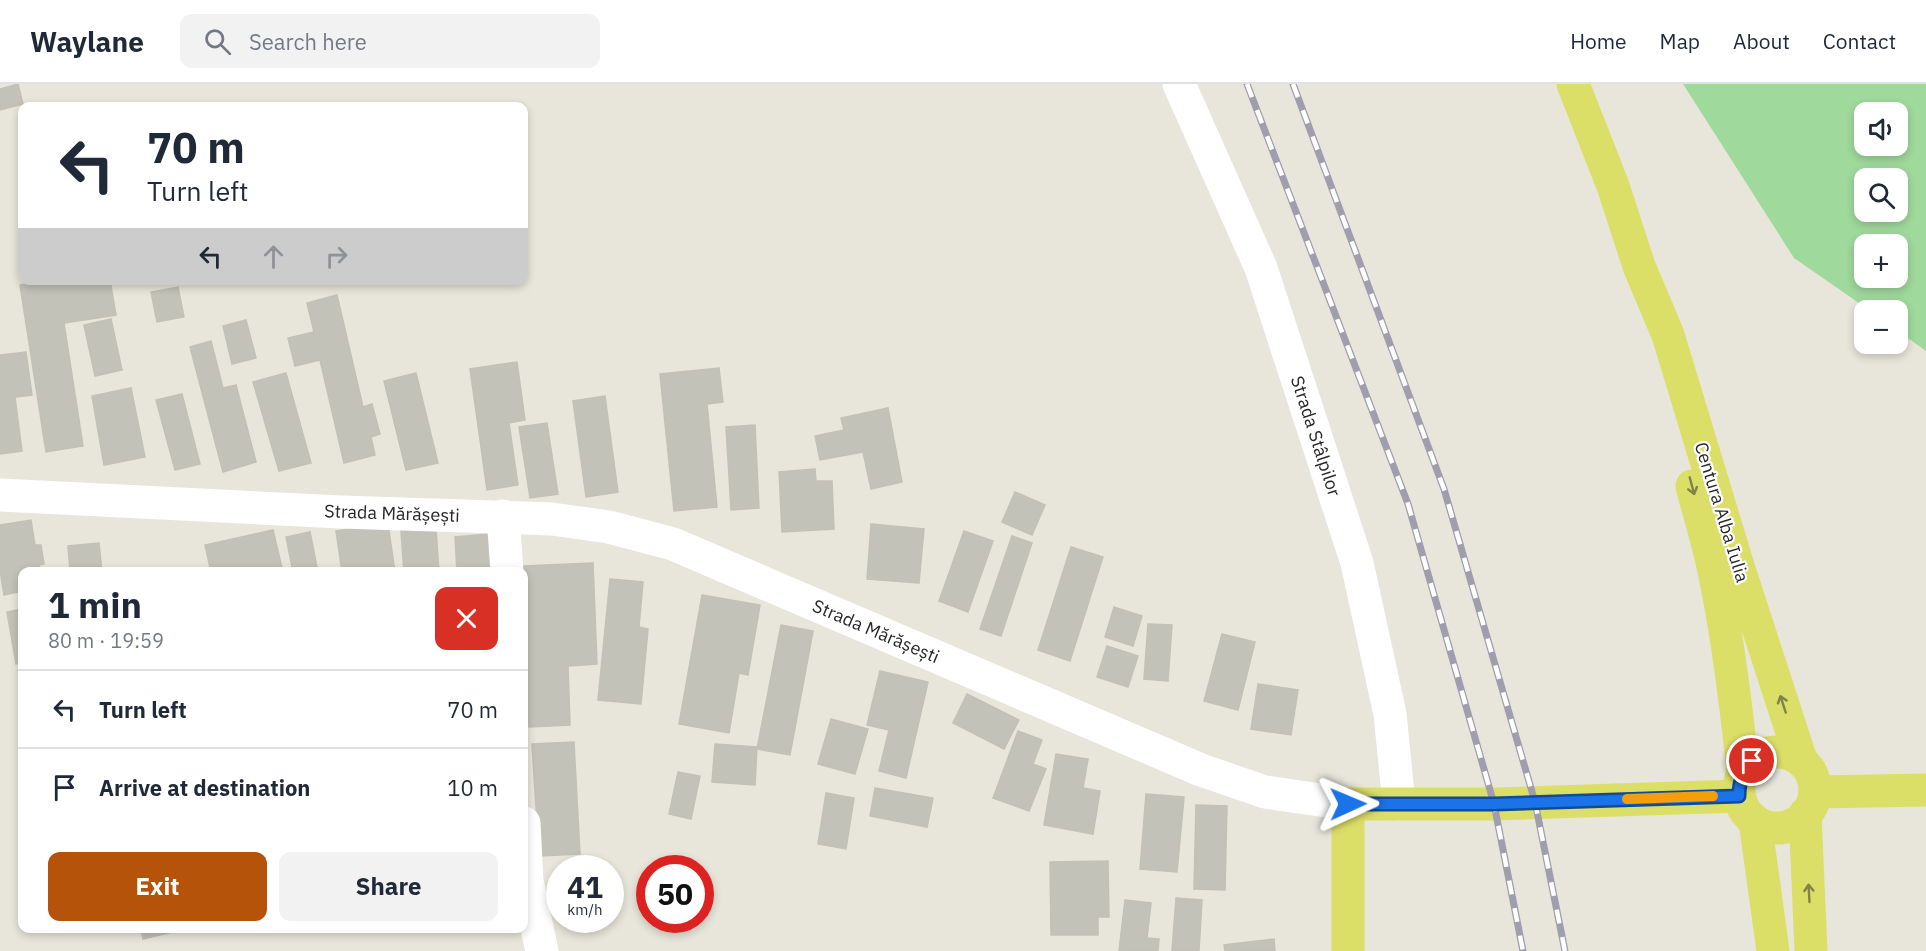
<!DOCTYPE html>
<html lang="en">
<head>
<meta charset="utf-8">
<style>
	:root { --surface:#fff; --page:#f2f2f3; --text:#1f2937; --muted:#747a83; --line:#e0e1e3; --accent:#b45309 }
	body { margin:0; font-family:"IBM Plex Sans",sans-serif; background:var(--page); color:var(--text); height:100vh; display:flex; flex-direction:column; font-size:22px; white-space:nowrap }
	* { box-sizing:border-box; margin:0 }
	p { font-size:20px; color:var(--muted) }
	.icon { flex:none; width:33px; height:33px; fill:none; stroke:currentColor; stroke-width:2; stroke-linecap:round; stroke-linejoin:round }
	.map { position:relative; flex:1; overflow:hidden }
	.sheet { position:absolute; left:18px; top:483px; width:510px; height:366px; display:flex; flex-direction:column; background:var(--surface); border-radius:12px; box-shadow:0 3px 9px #0003 }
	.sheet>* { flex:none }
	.guide { position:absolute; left:18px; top:18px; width:510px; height:183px; border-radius:12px; box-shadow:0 3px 9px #0003; background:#fff; color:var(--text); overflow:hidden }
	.tools { position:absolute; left:1854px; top:18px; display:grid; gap:12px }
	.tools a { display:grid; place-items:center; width:54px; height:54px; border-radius:12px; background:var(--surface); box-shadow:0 3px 9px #0003; font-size:30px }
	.speed { position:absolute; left:546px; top:771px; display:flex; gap:12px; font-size:30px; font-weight:700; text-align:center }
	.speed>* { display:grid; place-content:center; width:78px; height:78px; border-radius:50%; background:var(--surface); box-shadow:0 3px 9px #0003; line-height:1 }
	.speed small { font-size:15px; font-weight:400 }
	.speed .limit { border:9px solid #d22; background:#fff; color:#111 }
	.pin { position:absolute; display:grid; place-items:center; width:51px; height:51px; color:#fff; margin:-26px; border:3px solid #fff; border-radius:50%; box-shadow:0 2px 6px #0007 }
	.me { position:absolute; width:66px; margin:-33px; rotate:89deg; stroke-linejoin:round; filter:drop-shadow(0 0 4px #0008) }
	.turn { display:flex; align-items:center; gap:21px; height:126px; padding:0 30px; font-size:27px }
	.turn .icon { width:78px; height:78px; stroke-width:2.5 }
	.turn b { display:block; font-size:42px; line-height:51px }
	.lanes { display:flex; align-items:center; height:57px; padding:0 30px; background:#0003; justify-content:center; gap:30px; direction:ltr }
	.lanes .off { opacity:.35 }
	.round { display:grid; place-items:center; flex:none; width:63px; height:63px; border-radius:12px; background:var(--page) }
	.overview { display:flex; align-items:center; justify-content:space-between; height:102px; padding:0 30px }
	h1 { font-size:36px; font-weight:800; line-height:45px }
	.button { display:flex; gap:12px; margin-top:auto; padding:12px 30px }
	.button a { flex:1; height:69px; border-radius:12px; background:var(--accent); color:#fff; font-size:24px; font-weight:800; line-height:69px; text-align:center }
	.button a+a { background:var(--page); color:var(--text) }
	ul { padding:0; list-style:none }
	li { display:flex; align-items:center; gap:18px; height:78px; padding:0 30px; border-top:2px solid var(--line) }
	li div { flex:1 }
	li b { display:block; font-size:22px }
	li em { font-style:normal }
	header { display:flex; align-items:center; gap:36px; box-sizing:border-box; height:84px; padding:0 30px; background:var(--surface); border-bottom:2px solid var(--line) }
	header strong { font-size:28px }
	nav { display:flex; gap:33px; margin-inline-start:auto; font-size:21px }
	.search { width:420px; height:54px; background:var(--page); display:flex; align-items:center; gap:15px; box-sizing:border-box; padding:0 21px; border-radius:12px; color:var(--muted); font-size:22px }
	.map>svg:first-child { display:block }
	.green { fill:#a0d99c; fill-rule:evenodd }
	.building { fill:#c3c2b9; stroke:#c3c1b4; stroke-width:1.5 }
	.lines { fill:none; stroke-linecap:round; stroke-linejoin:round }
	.minor { stroke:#fff; stroke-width:33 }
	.major { stroke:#dbdf68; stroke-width:33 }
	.rail-casing { stroke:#a09daf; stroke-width:7 }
	.rail { stroke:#fff; stroke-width:4.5; stroke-dasharray:14; stroke-linecap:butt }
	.oneway { stroke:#818348 }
	.route-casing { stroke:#114b97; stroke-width:15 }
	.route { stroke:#1a73e8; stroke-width:10 }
	.slow { stroke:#f59e0b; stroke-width:10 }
	.labels { text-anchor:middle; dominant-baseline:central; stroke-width:4.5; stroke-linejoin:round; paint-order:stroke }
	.street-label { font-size:18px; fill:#272727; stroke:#fff }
</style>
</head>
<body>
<header>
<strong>Waylane</strong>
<div class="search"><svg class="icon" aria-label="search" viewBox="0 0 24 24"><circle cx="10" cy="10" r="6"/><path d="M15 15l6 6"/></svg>Search here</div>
<nav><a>Home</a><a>Map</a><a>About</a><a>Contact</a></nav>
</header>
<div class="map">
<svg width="1926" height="867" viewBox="0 0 1926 867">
	<rect width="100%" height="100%" fill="#e8e6da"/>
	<path class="green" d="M1683,0H1926V267L1898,247V226H1869L1794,174ZM1864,28H1898V62H1864ZM1864,94H1898V128H1864ZM1864,160H1898V194H1864Z"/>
	<g class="building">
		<polygon points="18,0 23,20 0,26 0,5"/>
		<polygon points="49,196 110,196 116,231 64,239 83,362 46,368 20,201"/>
		<polygon points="178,203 184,233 157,238 151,208"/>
		<polygon points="337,211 363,323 372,320 380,350 371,353 375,371 344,379 320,276 295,282 288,254 314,248 307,219"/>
		<polygon points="111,235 122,286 95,292 84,241"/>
		<polygon points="246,236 256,274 232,280 223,242"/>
		<polygon points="211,257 223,304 236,301 256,378 223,388 190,263"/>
		<polygon points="26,268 32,311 15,313 22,367 0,370 0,271"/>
		<polygon points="517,278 525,336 509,339 518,401 487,406 470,285"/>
		<polygon points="719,284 723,318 707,320 717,423 674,427 660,290"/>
		<polygon points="286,289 311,379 279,387 253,298"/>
		<polygon points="416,289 438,379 406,386 384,297"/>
		<polygon points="131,304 145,373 104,381 92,312"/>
		<polygon points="182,310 200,380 175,386 156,316"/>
		<polygon points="605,312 618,408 586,413 573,317"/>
		<polygon points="888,324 902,398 871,405 863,368 820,376 815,352 844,346 841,334"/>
		<polygon points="547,339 558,410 530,414 519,343"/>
		<polygon points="755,341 759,424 731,426 726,343"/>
		<polygon points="815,385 816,397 832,397 834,445 782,448 779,388"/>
		<polygon points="1015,408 1045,421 1032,451 1002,438"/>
		<polygon points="31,436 35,461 41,461 44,480 39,481 40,488 22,488 22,507 4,511 0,486 0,441"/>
		<polygon points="388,440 395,488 342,488 336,447"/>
		<polygon points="871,440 924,445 919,499 867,495"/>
		<polygon points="436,445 439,488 404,488 401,447"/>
		<polygon points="273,446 283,488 211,488 205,461"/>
		<polygon points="964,447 993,457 968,528 939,517"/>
		<polygon points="310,448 318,488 293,488 286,453"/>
		<polygon points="489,450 491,488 457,488 455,453"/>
		<polygon points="1012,452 1032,459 1001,552 980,545"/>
		<polygon points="99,459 102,488 70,488 68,462"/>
		<polygon points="1071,463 1103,473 1070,577 1038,566"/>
		<polygon points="593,479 597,580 568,582 570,641 529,643 523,482"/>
		<polygon points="610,495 643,498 639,543 648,545 641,620 598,616"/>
		<polygon points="702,511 760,521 748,591 739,589 729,649 679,640"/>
		<polygon points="1114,523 1142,532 1133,562 1105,553"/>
		<polygon points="22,525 22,579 16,580 7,528"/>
		<polygon points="1148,540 1172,541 1168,597 1144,595"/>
		<polygon points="781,541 813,547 790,671 757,665"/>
		<polygon points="1222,550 1255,558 1238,626 1204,617"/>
		<polygon points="1107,562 1138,572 1128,603 1097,593"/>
		<polygon points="880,587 928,598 906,694 879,687 889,646 867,641"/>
		<polygon points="1258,600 1298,606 1291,651 1251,645"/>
		<polygon points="967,610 1019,636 1004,665 953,639"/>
		<polygon points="831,635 868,645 855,690 818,680"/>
		<polygon points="1018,647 1042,656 1033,680 1046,685 1029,727 993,714"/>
		<polygon points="574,658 580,770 539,772 532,660"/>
		<polygon points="715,660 757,663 755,701 712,698"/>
		<polygon points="1056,670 1088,675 1083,704 1100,707 1093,750 1044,741"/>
		<polygon points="678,688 700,692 691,735 669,730"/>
		<polygon points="875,704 933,714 927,743 870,732"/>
		<polygon points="826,709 854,714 846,765 818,760"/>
		<polygon points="1146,710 1184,713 1177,788 1140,785"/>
		<polygon points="1196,721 1227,722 1225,806 1194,805"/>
		<polygon points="1108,777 1109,833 1098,833 1098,851 1051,851 1050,778"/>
		<polygon points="1176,814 1202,816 1199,867 1172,867"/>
		<polygon points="1125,816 1151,819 1147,854 1159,855 1158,867 1119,867"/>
		<polygon points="141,844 189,844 143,855"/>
		<polygon points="1274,855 1275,867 1225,867 1224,861"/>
	</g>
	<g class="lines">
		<g class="minor">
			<polyline points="1179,0 1261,184 1357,479 1390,630 1399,720"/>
			<polyline points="0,411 341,428 552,435 609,443 673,460 1201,686 1265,708 1348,720"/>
			<polyline points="503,432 507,488"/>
			<polyline points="524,739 527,797 542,867"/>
		</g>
		<g class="major">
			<polyline points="1573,0 1613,102 1639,182 1668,251 1738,482 1801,676"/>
			<path d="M1692,402C1699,430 1708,458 1714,487C1728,553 1736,620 1743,687"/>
			<circle cx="1777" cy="706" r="38"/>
			<polyline points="1815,708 1926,706"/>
			<polyline points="1805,730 1811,867"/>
			<polyline points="1755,737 1773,867"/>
			<polyline points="1348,867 1348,720 1494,720 1739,712"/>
		</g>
		<g class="rail-casing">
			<g id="rail">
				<polyline points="1247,0 1408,420 1494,720 1523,867"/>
				<polyline points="1293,0 1444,405 1535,718 1565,867"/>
			</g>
		</g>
		<use href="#rail" class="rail"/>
	</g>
	<defs><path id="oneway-shaft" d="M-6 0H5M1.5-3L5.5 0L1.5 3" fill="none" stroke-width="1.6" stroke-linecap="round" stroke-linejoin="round" transform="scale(1.5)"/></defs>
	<g class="oneway">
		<use href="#oneway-shaft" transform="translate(1692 402) rotate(75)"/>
		<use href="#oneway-shaft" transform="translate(1783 620) rotate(-108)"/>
		<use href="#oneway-shaft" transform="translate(1809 809) rotate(-93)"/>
	</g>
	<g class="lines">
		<g class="route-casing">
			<path id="route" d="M1348,720H1494L1739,712C1739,697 1743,688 1752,677"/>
		</g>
		<use href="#route" class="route"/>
		<polyline class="slow" points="1627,715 1713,712"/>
	</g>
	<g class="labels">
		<g class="street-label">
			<text transform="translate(1316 352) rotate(72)">Strada Stâlpilor</text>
			<text transform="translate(1722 428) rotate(73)">Centura Alba Iulia</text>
			<text transform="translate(392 429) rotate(2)">Strada Mărășești</text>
			<text transform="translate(876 547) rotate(23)">Strada Mărășești</text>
		</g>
	</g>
</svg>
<div class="tools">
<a><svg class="icon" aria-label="sound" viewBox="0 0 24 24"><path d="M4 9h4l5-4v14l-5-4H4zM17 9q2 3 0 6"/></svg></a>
<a><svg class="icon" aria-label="search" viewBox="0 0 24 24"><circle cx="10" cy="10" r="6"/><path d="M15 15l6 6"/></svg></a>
<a>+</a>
<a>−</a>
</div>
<div class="speed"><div>41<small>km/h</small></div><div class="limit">50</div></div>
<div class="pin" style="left:1752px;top:677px;background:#d93025"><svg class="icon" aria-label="arrive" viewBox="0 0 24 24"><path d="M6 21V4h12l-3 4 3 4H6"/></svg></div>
<svg class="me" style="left:1348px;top:720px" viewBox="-20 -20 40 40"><path d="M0-17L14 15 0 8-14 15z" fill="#1a73e8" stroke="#fff" stroke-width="4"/></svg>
<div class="guide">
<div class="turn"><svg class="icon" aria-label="left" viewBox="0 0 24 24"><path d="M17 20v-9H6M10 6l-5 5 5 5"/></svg><div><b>70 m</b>Turn left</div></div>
<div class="lanes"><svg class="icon" aria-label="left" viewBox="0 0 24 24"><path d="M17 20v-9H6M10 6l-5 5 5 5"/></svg><svg class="icon off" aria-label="ahead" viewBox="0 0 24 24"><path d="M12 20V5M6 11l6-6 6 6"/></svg><svg class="icon off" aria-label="right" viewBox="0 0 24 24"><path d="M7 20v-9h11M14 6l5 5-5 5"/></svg></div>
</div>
<section class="sheet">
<div class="overview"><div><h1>1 min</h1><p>80 m · 19:59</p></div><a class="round" style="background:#d93025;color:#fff"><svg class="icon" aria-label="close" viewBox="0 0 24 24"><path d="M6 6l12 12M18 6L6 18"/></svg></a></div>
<ul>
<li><svg class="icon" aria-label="left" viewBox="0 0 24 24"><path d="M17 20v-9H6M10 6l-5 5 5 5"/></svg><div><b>Turn left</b></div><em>70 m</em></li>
<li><svg class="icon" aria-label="arrive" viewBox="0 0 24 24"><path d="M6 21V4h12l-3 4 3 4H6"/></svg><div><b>Arrive at destination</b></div><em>10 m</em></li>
</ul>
<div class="button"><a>Exit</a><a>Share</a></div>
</section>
</div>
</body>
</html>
